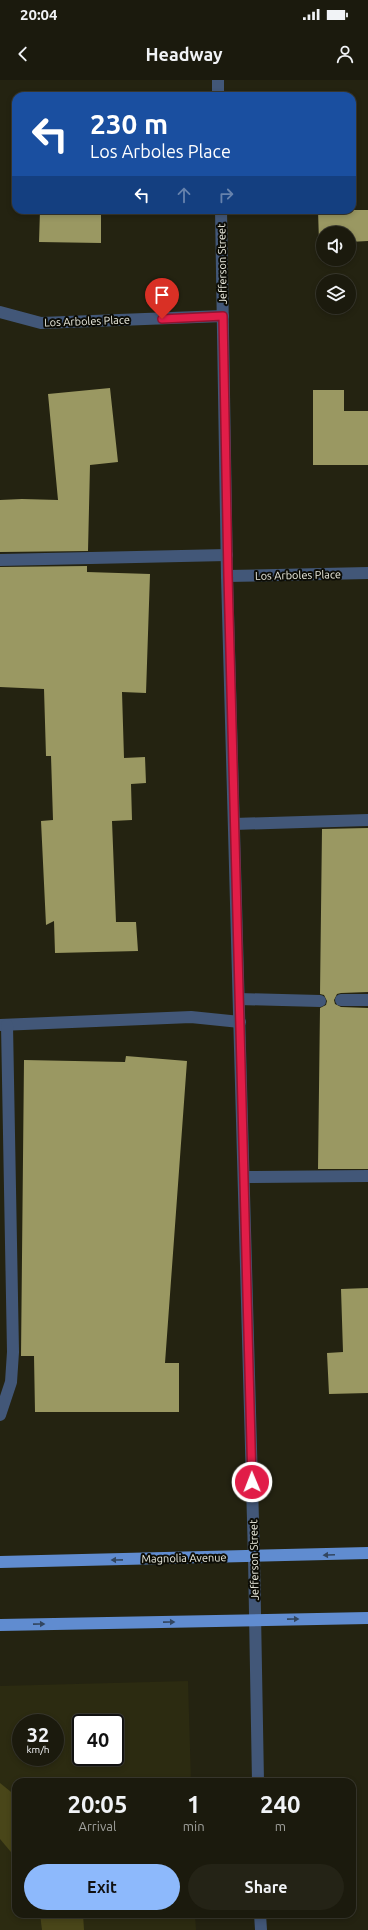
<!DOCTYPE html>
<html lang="en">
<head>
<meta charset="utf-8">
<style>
	:root { --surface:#1b1a0d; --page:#242316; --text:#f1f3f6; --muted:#a0a19d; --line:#39382e; --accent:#8db9fc }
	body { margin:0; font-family:Ubuntu,sans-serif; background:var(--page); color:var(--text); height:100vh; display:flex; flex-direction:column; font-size:15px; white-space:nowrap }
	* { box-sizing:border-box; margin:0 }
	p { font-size:13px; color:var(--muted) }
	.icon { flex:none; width:22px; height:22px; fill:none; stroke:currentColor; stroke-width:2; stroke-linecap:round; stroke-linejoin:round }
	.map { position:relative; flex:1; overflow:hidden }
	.details { position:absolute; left:12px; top:1698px; width:344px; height:140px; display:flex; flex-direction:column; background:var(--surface); border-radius:12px; box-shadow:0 2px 6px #0003,0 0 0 1px var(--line) }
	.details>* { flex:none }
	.banner { position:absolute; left:12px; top:12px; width:344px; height:122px; border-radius:12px; box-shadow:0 2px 6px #0003,0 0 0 1px var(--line); background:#1a4fa0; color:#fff; overflow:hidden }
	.fabs { position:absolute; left:316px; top:146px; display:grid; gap:8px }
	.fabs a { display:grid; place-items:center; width:40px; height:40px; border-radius:50%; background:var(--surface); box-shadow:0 2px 6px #0003,0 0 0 1px var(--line); font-size:20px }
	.speed { position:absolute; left:12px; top:1634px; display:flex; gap:8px; font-size:20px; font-weight:700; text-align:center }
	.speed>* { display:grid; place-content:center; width:52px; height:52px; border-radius:50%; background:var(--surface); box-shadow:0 2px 6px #0003,0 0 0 1px var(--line); line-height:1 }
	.speed small { font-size:10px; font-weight:400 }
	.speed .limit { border:2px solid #111; border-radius:6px; background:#fff; color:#111 }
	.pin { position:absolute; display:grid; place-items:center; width:34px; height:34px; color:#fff; margin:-41px -17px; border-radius:50% 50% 50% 0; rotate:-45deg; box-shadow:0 0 4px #0007 }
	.pin .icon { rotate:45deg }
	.me { position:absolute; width:44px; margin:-22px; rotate:359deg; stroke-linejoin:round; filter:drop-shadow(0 0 3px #0008) }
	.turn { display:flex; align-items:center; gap:14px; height:84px; padding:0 12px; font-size:18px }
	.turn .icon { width:52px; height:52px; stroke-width:2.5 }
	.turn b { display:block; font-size:28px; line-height:34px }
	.lanes { display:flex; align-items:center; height:38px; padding:0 12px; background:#0003; justify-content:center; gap:20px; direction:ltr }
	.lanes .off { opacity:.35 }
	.eta { display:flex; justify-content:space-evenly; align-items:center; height:68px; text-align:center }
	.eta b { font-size:24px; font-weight:700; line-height:28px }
	.button { display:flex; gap:8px; margin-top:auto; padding:8px 12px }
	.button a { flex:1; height:46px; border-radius:24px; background:var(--accent); color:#111; font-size:16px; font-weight:700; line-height:46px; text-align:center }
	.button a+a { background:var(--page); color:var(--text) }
	.status { display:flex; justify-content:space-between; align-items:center; height:28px; padding:0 20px; background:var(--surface); direction:ltr }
	.status svg { height:11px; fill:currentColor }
	header { display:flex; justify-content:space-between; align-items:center; height:52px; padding:0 12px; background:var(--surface); font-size:18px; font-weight:700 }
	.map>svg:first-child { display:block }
	.built { fill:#2c2b11; fill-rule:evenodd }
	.green { fill:#494619 }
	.building { fill:#9a9862 }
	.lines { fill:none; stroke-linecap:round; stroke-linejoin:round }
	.service { stroke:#425778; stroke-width:12 }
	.minor { stroke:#425778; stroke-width:12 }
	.tertiary { stroke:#425778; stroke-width:12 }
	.primary { stroke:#608cd0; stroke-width:12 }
	.oneway { fill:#324660 }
	.route-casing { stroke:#92132f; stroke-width:10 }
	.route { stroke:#e11d48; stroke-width:7 }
	.labels { text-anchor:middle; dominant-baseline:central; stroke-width:4; stroke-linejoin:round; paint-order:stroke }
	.street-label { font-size:11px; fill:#edede1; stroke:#0c0c05 }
</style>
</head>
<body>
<div class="status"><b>20:04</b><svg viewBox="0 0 49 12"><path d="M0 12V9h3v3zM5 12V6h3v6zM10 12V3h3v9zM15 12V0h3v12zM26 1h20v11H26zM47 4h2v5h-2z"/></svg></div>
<header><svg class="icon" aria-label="back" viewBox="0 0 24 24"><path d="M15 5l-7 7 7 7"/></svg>Headway<svg class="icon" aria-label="person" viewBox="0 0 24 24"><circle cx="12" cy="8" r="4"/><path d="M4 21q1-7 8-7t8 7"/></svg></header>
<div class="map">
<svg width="368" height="1850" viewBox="0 0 368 1850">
	<rect width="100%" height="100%" fill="#242311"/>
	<path class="built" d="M188,1601L191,1702H16V1834H195L196,1850H0V1606ZM21,1643H55V1677H21ZM81,1643H115V1677H81Z"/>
	<g class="green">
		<polygon points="0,1703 16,1716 16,1778 0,1759"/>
		<polygon points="40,1834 83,1834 84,1850 42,1850"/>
	</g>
	<g class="building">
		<polygon points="40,130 101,130 101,163 39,162"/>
		<polygon points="318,130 368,130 368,161 349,162 349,153 323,153 323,162 319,162"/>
		<polygon points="110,308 118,382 90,385 88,471 0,472 0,420 22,419 58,420 48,314"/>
		<polygon points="313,310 344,310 344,331 368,331 368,385 313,385"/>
		<polygon points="87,486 87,492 150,494 146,613 122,612 124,678 145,677 146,703 131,704 132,740 112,741 116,842 136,842 138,871 55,873 54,841 46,845 41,741 53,740 51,676 46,676 44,609 0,607 0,487"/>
		<polygon points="368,748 368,912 341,913 337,914 334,920 335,924 341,927 368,928 368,1089 318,1089 320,928 326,925 327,921 324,915 320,914 322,749"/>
		<polygon points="126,976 187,981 165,1283 179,1283 179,1332 35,1332 34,1276 21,1276 24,980 125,982"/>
		<polygon points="368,1208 368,1313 329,1314 327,1273 343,1272 341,1209"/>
	</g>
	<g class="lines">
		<g class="service">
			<polyline points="0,480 227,475"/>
			<polyline points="234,744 368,740"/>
			<polyline points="239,919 320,921"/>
			<polyline points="341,920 368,920"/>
			<polyline points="0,945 191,937 240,942"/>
			<polyline points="244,1097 368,1096"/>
			<polyline points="0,1335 11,1302 13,1272 7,945"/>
		</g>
		<g class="minor">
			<polyline points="0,232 41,243 223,236"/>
			<polyline points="227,496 368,493"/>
		</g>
		<g class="tertiary">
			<polyline points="218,0 218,16"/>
			<polyline points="221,130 227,496 254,1477 258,1702"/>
			<polyline points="260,1834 261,1850"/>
		</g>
		<g class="primary">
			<polyline points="0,1482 368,1473"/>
			<polyline points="0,1545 368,1538"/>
		</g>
	</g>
	<defs><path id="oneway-solid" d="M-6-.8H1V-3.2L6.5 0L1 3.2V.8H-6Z"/></defs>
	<g class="oneway">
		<use href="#oneway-solid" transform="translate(329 1475) rotate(178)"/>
		<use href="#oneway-solid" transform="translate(117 1480) rotate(179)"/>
		<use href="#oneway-solid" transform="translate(293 1539) rotate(-1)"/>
		<use href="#oneway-solid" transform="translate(169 1542) rotate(-1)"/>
		<use href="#oneway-solid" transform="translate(39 1544) rotate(-1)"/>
	</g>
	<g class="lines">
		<g class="route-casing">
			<polyline id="route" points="162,239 223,236 228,496 252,1402"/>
		</g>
		<use href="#route" class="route"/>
	</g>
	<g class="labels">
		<g class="street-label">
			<text transform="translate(222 184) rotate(-91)">Jefferson Street</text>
			<text transform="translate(87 241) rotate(-2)">Los Arboles Place</text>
			<text transform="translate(298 495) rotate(-1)">Los Arboles Place</text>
			<text transform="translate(184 1478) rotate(-1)">Magnolia Avenue</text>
			<text transform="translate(254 1480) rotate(-91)">Jefferson Street</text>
		</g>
	</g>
</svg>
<div class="fabs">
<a><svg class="icon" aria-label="sound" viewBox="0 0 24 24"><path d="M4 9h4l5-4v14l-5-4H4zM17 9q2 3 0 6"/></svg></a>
<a><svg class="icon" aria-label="layers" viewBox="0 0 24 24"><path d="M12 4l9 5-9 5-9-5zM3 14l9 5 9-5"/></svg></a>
</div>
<div class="speed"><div>32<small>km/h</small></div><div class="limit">40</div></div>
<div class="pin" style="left:162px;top:239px;background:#d93025"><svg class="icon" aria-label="arrive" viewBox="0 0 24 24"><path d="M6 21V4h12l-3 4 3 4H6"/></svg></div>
<svg class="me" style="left:252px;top:1402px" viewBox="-20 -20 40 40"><circle r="17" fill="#e11d48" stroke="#fff" stroke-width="3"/><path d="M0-11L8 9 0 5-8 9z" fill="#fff"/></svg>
<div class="banner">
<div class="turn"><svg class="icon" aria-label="left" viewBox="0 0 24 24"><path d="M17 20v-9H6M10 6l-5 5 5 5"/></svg><div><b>230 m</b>Los Arboles Place</div></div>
<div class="lanes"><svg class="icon" aria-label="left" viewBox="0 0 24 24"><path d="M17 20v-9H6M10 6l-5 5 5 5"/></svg><svg class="icon off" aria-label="ahead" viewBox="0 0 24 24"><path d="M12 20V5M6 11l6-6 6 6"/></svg><svg class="icon off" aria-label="right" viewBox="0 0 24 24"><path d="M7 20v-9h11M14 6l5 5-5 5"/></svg></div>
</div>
<section class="details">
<div class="eta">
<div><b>20:05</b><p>Arrival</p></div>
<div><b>1</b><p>min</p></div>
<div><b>240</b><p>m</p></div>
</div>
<div class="button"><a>Exit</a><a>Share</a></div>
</section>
</div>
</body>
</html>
